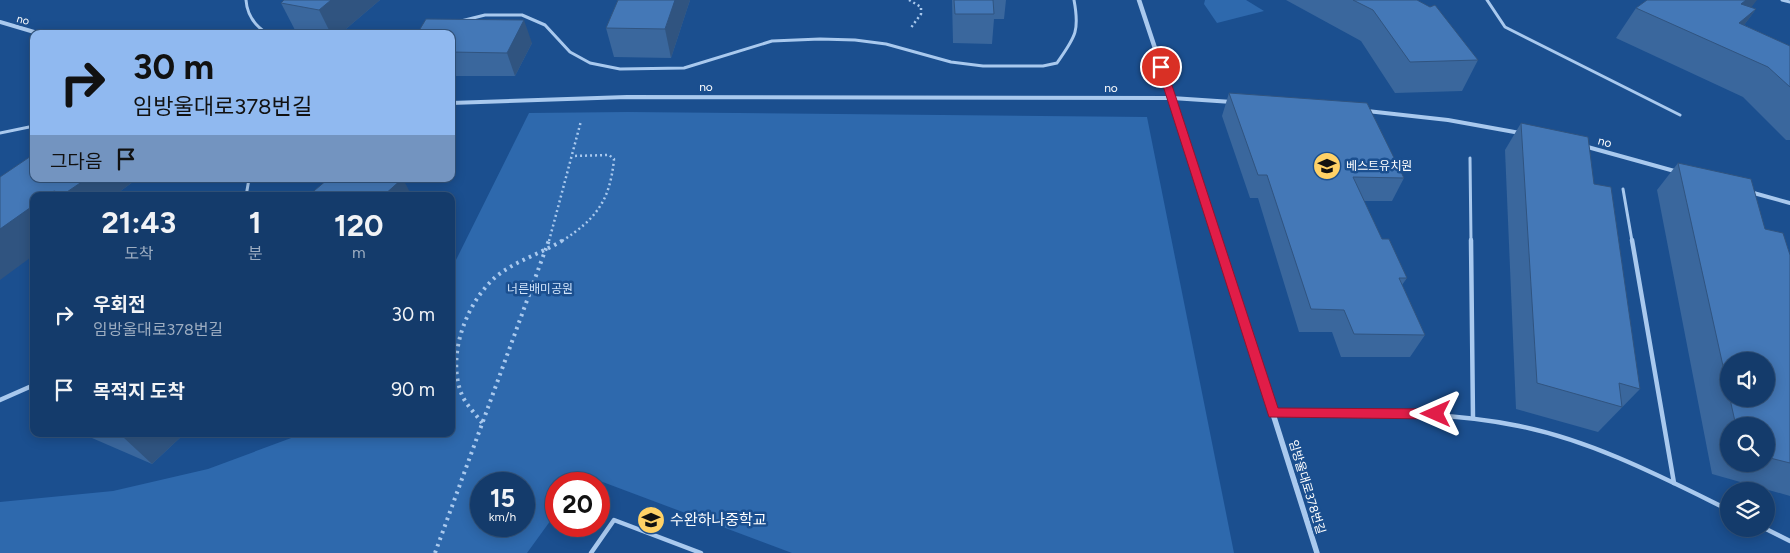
<!DOCTYPE html>
<html lang="ko">
<head>
<meta charset="utf-8">
<style>
	:root { --surface:#143b6b; --page:#214673; --text:#f1f3f6; --muted:#9dadc1; --line:#33557e }
	body { margin:0; font-family:Figtree,"Noto Sans KR",sans-serif; background:var(--page); color:var(--text); height:100vh; display:flex; flex-direction:column; font-size:19px; white-space:nowrap }
	* { box-sizing:border-box; margin:0 }
	p { font-size:16px; color:var(--muted) }
	.icon { flex:none; width:28px; height:28px; fill:none; stroke:currentColor; stroke-width:2; stroke-linecap:round; stroke-linejoin:round }
	.map { position:relative; flex:1; overflow:hidden }
	.panel { position:absolute; left:30px; top:192px; width:425px; height:245px; display:flex; flex-direction:column; background:var(--surface); border-radius:10px; box-shadow:0 2px 12px #0003,0 0 0 1px var(--line) }
	.panel>* { flex:none }
	.top-card { position:absolute; left:30px; top:30px; width:425px; height:152px; border-radius:10px; box-shadow:0 2px 12px #0003,0 0 0 1px var(--line); background:#90b9f0; color:#111; overflow:hidden }
	.fabs { position:absolute; left:1720px; top:352px; display:grid; gap:10px }
	.fabs a { display:grid; place-items:center; width:55px; height:55px; border-radius:50%; background:var(--surface); box-shadow:0 2px 12px #0003,0 0 0 1px var(--line); font-size:25px }
	.speed { position:absolute; left:470px; top:472px; display:flex; gap:10px; font-size:25px; font-weight:700; text-align:center }
	.speed>* { display:grid; place-content:center; width:65px; height:65px; border-radius:50%; background:var(--surface); box-shadow:0 2px 12px #0003,0 0 0 1px var(--line); line-height:1 }
	.speed small { font-size:12px; font-weight:400 }
	.speed .limit { border:8px solid #d22; background:#fff; color:#111 }
	.pin { position:absolute; display:grid; place-items:center; width:42px; height:42px; color:#fff; margin:-21px; border:2px solid #fff; border-radius:50%; box-shadow:0 1px 5px #0007 }
	.me { position:absolute; width:55px; margin:-28px; rotate:270deg; stroke-linejoin:round; filter:drop-shadow(0 0 4px #0008) }
	.turn { display:flex; align-items:center; gap:18px; height:105px; padding:0 20px; font-size:22px }
	.turn .icon { width:65px; height:65px; stroke-width:2.5 }
	.turn b { display:block; font-size:35px; line-height:42px }
	.then { display:flex; align-items:center; height:48px; padding:0 20px; background:#0003; gap:10px; font-size:19px }
	.eta { display:flex; justify-content:space-evenly; align-items:center; height:85px; text-align:center }
	.eta b { font-size:30px; font-weight:700; line-height:35px }
	ul { padding:0; list-style:none }
	li { display:flex; align-items:center; gap:15px; height:75px; padding:0 20px }
	li div { flex:1 }
	li b { display:block; font-size:19px }
	li em { font-style:normal }
	.map>svg:first-child { display:block }
	.green { fill:#2e69ad; fill-rule:evenodd }
	.lines { fill:none; stroke-linecap:round; stroke-linejoin:round }
	.path-far1 { stroke:#a9c9ee; stroke-width:2.5; stroke-dasharray:2 3; stroke-linecap:butt }
	.path { stroke:#a9c9ee; stroke-width:4; stroke-dasharray:2.5 4.5; stroke-linecap:butt }
	.service-far1 { stroke:#a9c9ee; stroke-width:3 }
	.service { stroke:#a9c9ee; stroke-width:4.5 }
	.pedestrian { stroke:#a9c9ee; stroke-width:4 }
	.minor-far1 { stroke:#a9c9ee; stroke-width:4.5 }
	.minor { stroke:#a9c9ee; stroke-width:5.5 }
	.wall { fill:#3a679d; fill-rule:evenodd }
	.shaded-wall { fill:#305480 }
	.building { fill:#4478b7; stroke:#305480 }
	.route { fill:#e11d48; stroke:#92132f }
	.labels { text-anchor:middle; dominant-baseline:central; stroke-width:5; stroke-linejoin:round; paint-order:stroke }
	.far-street-label { font-size:11px; fill:#fff; stroke:#1b4f8f }
	.street-label { font-size:12px; fill:#fff; stroke:#1b4f8f }
	.poi-label { font-size:12px; fill:#fff; stroke:#1b4f8f; text-anchor:start }
	.park-label { font-size:12px; fill:#cfe3fa; stroke:#1b4f8f }
	.near-poi-label { font-size:15px; fill:#fff; stroke:#1b4f8f; text-anchor:start }
</style>
</head>
<body>
<div class="map">
<svg width="1790" height="553" viewBox="0 0 1790 553">
	<rect width="100%" height="100%" fill="#1b4f8f"/>
	<g class="green">
		<polygon points="1205,0 1246,0 1264,11 1217,23 1204,4"/>
		<path d="M628,112L1147,117L1234,553H792L584,475L578,484H556V513L527,553H0V502L113,491L208,469L302,434H451V270L529,113ZM481,484H524V526H481Z"/>
	</g>
	<g class="lines">
		<g class="path-far1">
			<polyline points="909,0 921,7 921,14 910,29"/>
			<polyline points="549,241 581,121"/>
			<path d="M562,241C596,219 610,201 614,159L609,155L572,156"/>
		</g>
		<g class="path">
			<path d="M482,423C476,414 466,405 462,395C445,355 468,296 502,272C521,259 544,252 563,240"/>
			<polyline points="435,553 549,240"/>
		</g>
		<g class="service-far1">
			<path d="M246,0C247,16 255,26 268,34"/>
			<polyline points="1487,0 1505,27 1680,115"/>
			<polyline points="1782,0 1790,2"/>
			<path d="M461,21L485,15H522L545,25L570,52L590,63L620,69L684,68L772,41L820,39L855,40L886,44L951,62L983,66H1043L1057,63C1075,37 1080,32 1074,0"/>
			<polyline points="0,133 34,126"/>
			<polyline points="1470,158 1471,241"/>
			<polyline points="1623,189 1632,241"/>
			<polyline points="246,196 249,179"/>
		</g>
		<g class="service">
			<polyline points="1471,240 1473,418"/>
			<polyline points="1632,240 1674,483"/>
			<polyline points="0,400 34,385"/>
			<path d="M1274,413C1356,414 1438,409 1519,426C1593,441 1662,477 1729,510"/>
			<polyline points="1766,529 1790,541"/>
			<polyline points="591,553 614,520 701,553"/>
		</g>
		<g class="pedestrian">
			<polyline points="0,22 41,34"/>
			<polyline points="451,103 627,97 1172,98 1232,102"/>
			<polyline points="1367,111 1448,120 1520,133"/>
			<polyline points="1584,146 1678,172"/>
			<polyline points="1750,192 1790,203"/>
		</g>
		<polyline class="minor-far1" points="1139,0 1219,241"/>
		<polyline class="minor" points="1218,240 1317,553"/>
	</g>
	<g class="wall">
		<polygon points="380,0 340,34 306,34 296,32 281,3"/>
		<polygon points="690,0 671,58 614,57 606,28"/>
		<polygon points="952,0 1006,0 1004,19 994,19 992,44 953,43"/>
		<polygon points="1286,0 1417,0 1478,60 1462,91 1395,93 1361,41"/>
		<polygon points="1636,8 1751,8 1756,9 1744,25 1790,46 1790,140 1786,140 1743,97 1616,38"/>
		<polygon points="451,34 532,43 515,76 451,76"/>
		<polygon points="1229,93 1404,178 1392,201 1364,201 1382,239 1407,278 1402,285 1425,335 1410,357 1341,357 1332,332 1299,332 1258,198 1250,198 1222,116"/>
		<polygon points="1521,123 1594,184 1640,389 1598,432 1516,409 1505,150"/>
		<path d="M1678,163L1765,229L1790,255V496L1712,474L1657,190ZM1729,361L1766,399H1729ZM1729,426H1766V464H1729Z"/>
		<polygon points="34,179 137,179 115,195 115,196 34,196"/>
		<polygon points="87,434 184,434 152,464 92,438"/>
	</g>
	<g class="shaded-wall">
		<polygon points="331,0 380,0 340,34 331,34 319,10"/>
		<polygon points="675,0 690,0 671,58 665,29"/>
		<polygon points="1746,0 1757,0 1747,13 1741,4"/>
		<polygon points="1756,9 1733,40 1739,23"/>
		<polygon points="524,20 532,43 515,76 507,53"/>
		<polygon points="86,179 137,179 115,195 115,196 66,196 64,194"/>
		<polygon points="402,179 403,179 412,196 383,196"/>
		<polygon points="54,191 59,196 47,196"/>
		<polygon points="34,205 34,255 0,280 0,229"/>
		<polygon points="126,434 184,434 152,464 123,437"/>
	</g>
	<g class="building">
		<polygon points="284,0 331,0 319,10 281,3"/>
		<polygon points="618,0 675,0 665,29 606,28"/>
		<polygon points="954,0 993,0 994,14 955,14"/>
		<polygon points="1353,0 1417,0 1430,7 1435,5 1478,60 1410,62 1373,10"/>
		<polygon points="1647,0 1746,0 1741,4 1756,9 1739,23 1790,46 1790,87 1768,67 1636,8"/>
		<polygon points="426,19 524,20 507,53 451,52 451,34 417,34"/>
		<polygon points="1229,93 1367,103 1404,178 1353,177 1382,239 1389,239 1407,278 1399,278 1425,335 1354,334 1344,310 1311,309 1267,175 1258,175"/>
		<polygon points="1521,123 1588,137 1594,184 1611,187 1640,389 1619,383 1622,407 1537,383"/>
		<polygon points="34,154 34,179 86,179 64,194 54,191 47,196 34,196 34,205 0,229 0,177"/>
		<polygon points="1678,163 1751,179 1765,229 1783,233 1790,255 1790,463 1766,457 1766,426 1736,426 1730,399 1766,399 1766,361 1729,361 1729,393"/>
		<polygon points="328,179 402,179 383,196 308,196"/>
		<polygon points="116,434 126,434 123,437"/>
	</g>
	<polygon class="route" points="1161,64 1166,67 1278,408 1436,409 1440,410 1442,414 1440,418 1436,419 1269,417 1157,67"/>
	<defs>
		<g id="school-disc" transform="scale(1.4375)"><circle r="9.5" fill="#ffd166" stroke="#1b4f8f"/><path d="M0-5L7-2L0 1L-7-2ZM-4 1L0 2.5L4 1V4Q0 6-4 4Z" fill="#111"/></g>
	</defs>
	<g fill-rule="evenodd">
		<use href="#school-disc" x="1327" y="166"/>
		<use href="#school-disc" x="651" y="520"/>
	</g>
	<g class="labels">
		<g class="far-street-label">
			<text transform="translate(23 20) rotate(16)">no</text>
		</g>
		<g class="street-label">
			<text x="706" y="87">no</text>
			<text x="1111" y="88">no</text>
			<text transform="translate(1605 142) rotate(15)">no</text>
			<text transform="translate(1307 487) rotate(73)">임방울대로378번길</text>
		</g>
		<g class="poi-label">
			<text x="1346" y="166">베스트유치원</text>
		</g>
		<g class="park-label">
			<text x="540" y="289">너른배미공원</text>
		</g>
		<g class="near-poi-label">
			<text x="670" y="520">수완하나중학교</text>
		</g>
	</g>
</svg>
<div class="fabs">
<a><svg class="icon" aria-label="sound" viewBox="0 0 24 24"><path d="M4 9h4l5-4v14l-5-4H4zM17 9q2 3 0 6"/></svg></a>
<a><svg class="icon" aria-label="search" viewBox="0 0 24 24"><circle cx="10" cy="10" r="6"/><path d="M15 15l6 6"/></svg></a>
<a><svg class="icon" aria-label="layers" viewBox="0 0 24 24"><path d="M12 4l9 5-9 5-9-5zM3 14l9 5 9-5"/></svg></a>
</div>
<div class="speed"><div>15<small>km/h</small></div><div class="limit">20</div></div>
<div class="pin" style="left:1161px;top:67px;background:#d93025"><svg class="icon" aria-label="arrive" viewBox="0 0 24 24"><path d="M6 21V4h12l-3 4 3 4H6"/></svg></div>
<svg class="me" style="left:1436px;top:414px" viewBox="-20 -20 40 40"><path d="M0-17L14 15 0 8-14 15z" fill="#e11d48" stroke="#fff" stroke-width="4"/></svg>
<div class="top-card">
<div class="turn"><svg class="icon" aria-label="right" viewBox="0 0 24 24"><path d="M7 20v-9h11M14 6l5 5-5 5"/></svg><div><b>30 m</b>임방울대로378번길</div></div>
<div class="then">그다음<svg class="icon" aria-label="arrive" viewBox="0 0 24 24"><path d="M6 21V4h12l-3 4 3 4H6"/></svg></div>
</div>
<section class="panel">
<div class="eta">
<div><b>21:43</b><p>도착</p></div>
<div><b>1</b><p>분</p></div>
<div><b>120</b><p>m</p></div>
</div>
<ul>
<li><svg class="icon" aria-label="right" viewBox="0 0 24 24"><path d="M7 20v-9h11M14 6l5 5-5 5"/></svg><div><b>우회전</b><p>임방울대로378번길</p></div><em>30 m</em></li>
<li><svg class="icon" aria-label="arrive" viewBox="0 0 24 24"><path d="M6 21V4h12l-3 4 3 4H6"/></svg><div><b>목적지 도착</b></div><em>90 m</em></li>
</ul>
</section>
</div>
</body>
</html>
